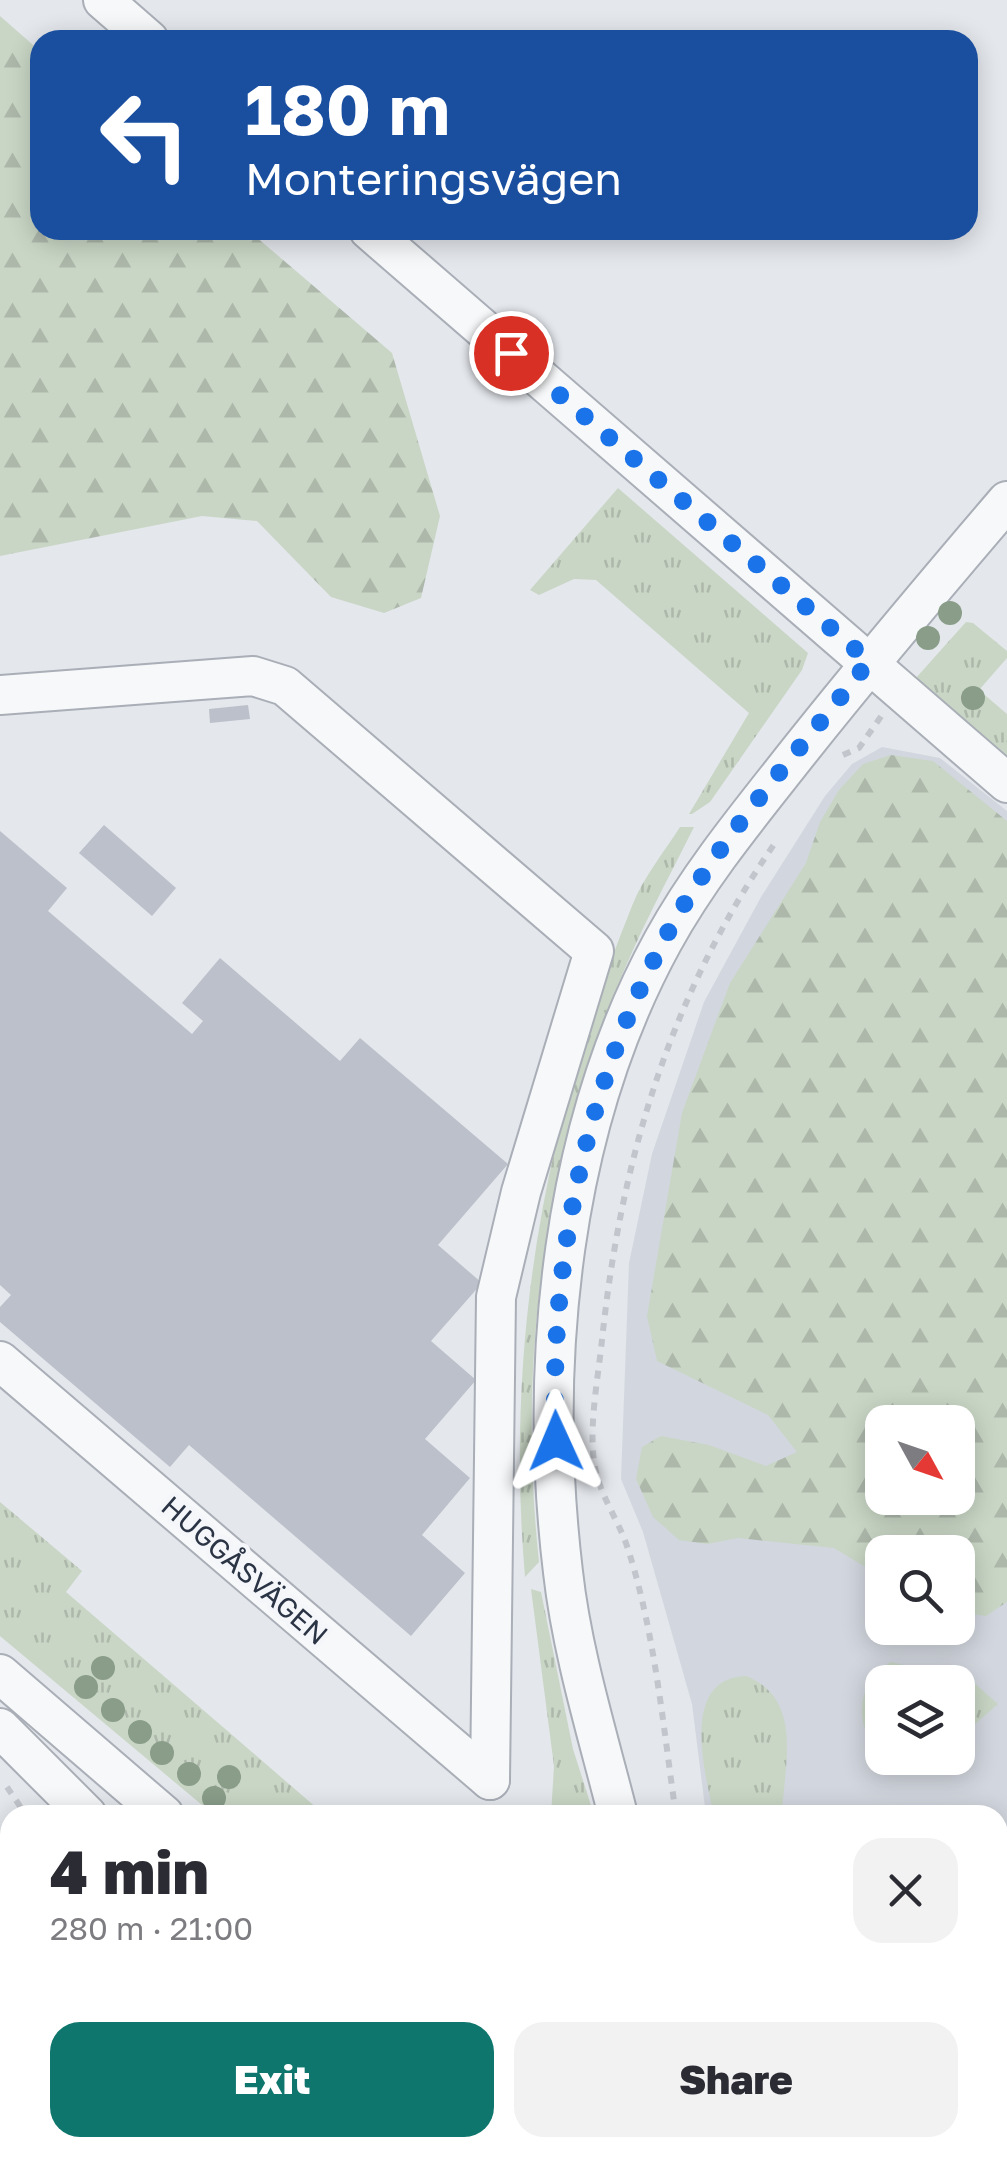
<!DOCTYPE html>
<html lang="en">
<head>
<meta charset="utf-8">
<style>
	:root { --surface:#fff; --page:#f2f2f3; --text:#2b2b33; --muted:#7c7c81; --accent:#0f766e }
	body { margin:0; font-family:"Golos Text",sans-serif; background:var(--page); color:var(--text); height:100vh; display:flex; flex-direction:column; font-size:38px; white-space:nowrap }
	* { box-sizing:border-box; margin:0 }
	p { font-size:32px; color:var(--muted) }
	.icon { flex:none; width:55px; height:55px; fill:none; stroke:currentColor; stroke-width:2; stroke-linecap:round; stroke-linejoin:round }
	.map { position:relative; flex:1; overflow:hidden }
	.panel { position:absolute; left:0px; top:1805px; width:1008px; height:352px; display:flex; flex-direction:column; background:var(--surface); border-radius:30px 30px 0 0; box-shadow:0 5px 25px #0003 }
	.panel>* { flex:none }
	.top-card { position:absolute; left:30px; top:30px; width:948px; height:210px; border-radius:30px; box-shadow:0 5px 25px #0003; background:#1a4fa0; color:#fff; overflow:hidden }
	.needle { width:65px; rotate:130deg }
	.tools { position:absolute; left:865px; top:1405px; display:grid; gap:20px }
	.tools a { display:grid; place-items:center; width:110px; height:110px; border-radius:20px; background:var(--surface); box-shadow:0 5px 25px #0003; font-size:50px }
	.pin { position:absolute; display:grid; place-items:center; width:85px; height:85px; color:#fff; margin:-42px; border:5px solid #fff; border-radius:50%; box-shadow:0 2px 10px #0007 }
	.me { position:absolute; width:110px; margin:-55px; rotate:359deg; stroke-linejoin:round; filter:drop-shadow(0 0 8px #0008) }
	.turn { display:flex; align-items:center; gap:35px; height:210px; padding:0 50px; font-size:45px }
	.turn .icon { width:130px; height:130px; stroke-width:2.5 }
	.turn b { display:block; font-size:70px; line-height:85px }
	.round { display:grid; place-items:center; flex:none; width:105px; height:105px; border-radius:30px; background:var(--page) }
	.head { display:flex; align-items:center; justify-content:space-between; height:170px; padding:0 50px }
	h1 { font-size:60px; font-weight:800; line-height:75px }
	.action { display:flex; gap:20px; margin-top:auto; padding:20px 50px }
	.action a { flex:1; height:115px; border-radius:30px; background:var(--accent); color:#fff; font-size:40px; font-weight:800; line-height:115px; text-align:center }
	.action a+a { background:var(--page); color:var(--text) }
	.map>svg:first-child { display:block }
	.built { fill:#d2d6de; fill-rule:evenodd }
	.grass { fill:url(#grass-tufts) }
	.forest { fill:url(#forest-firs); fill-rule:evenodd }
	.building { fill:#bbc0ca }
	.lines { fill:none; stroke-linecap:round; stroke-linejoin:round }
	.minor-casing { stroke:#a9aeb7; stroke-width:42 }
	.path { stroke:#c2c5cb; stroke-width:6; stroke-dasharray:8 8; stroke-linecap:butt }
	.minor { stroke:#f7f8fa; stroke-width:38 }
	.tree { fill:#899d89 }
	.route { stroke:#1a73e8; stroke-width:18; stroke-dasharray:0 32.4 }
	.labels { text-anchor:middle; dominant-baseline:central; stroke-width:9; stroke-linejoin:round; paint-order:stroke }
	.street-label { font-size:28px; fill:#2b3445; stroke:#f4f6f9 }
</style>
</head>
<body>
<div class="map">
<svg width="1007" height="2157" viewBox="0 0 1007 2157">
	<defs>
		<pattern id="grass-tufts" width="24" height="20" patternUnits="userSpaceOnUse" patternTransform="scale(2.5)"><rect width="24" height="20" fill="#c9d6c5"/><path d="M3 7l-1-3M5 7V3M7 7l1-3M15 17l-1-3M17 17v-4M19 17l1-3" fill="none" stroke="#adb8ab"/></pattern>
		<pattern id="forest-firs" width="22" height="20" patternUnits="userSpaceOnUse" patternTransform="scale(2.5)"><rect width="22" height="20" fill="#c9d6c5"/><path d="M5 1l3.5 6h-7zM16 11l3.5 6h-7z" fill="#adb8ab"/></pattern>
	</defs>
	<rect width="100%" height="100%" fill="#e4e7ec"/>
	<path class="built" d="M882,747L940,758L1007,811V2157H791L782,2148H998V1815H706L692,1704L643,1532L621,1479L629,1263L652,1154L704,1002L761,897L825,796L852,764ZM882,1422H958V1498H882ZM882,1552H958V1628H882ZM882,1682H958V1758H882Z"/>
	<g class="grass">
		<polygon points="618,488 808,653 802,670 710,802 692,814 689,814 749,713 596,580 574,579 539,595 530,590"/>
		<polygon points="966,622 973,623 1007,651 1007,658 979,690 1007,714 1007,760 915,679"/>
		<path d="M680,827H694C667,881 638,934 616,990C542,1175 518,1365 539,1562L525,1577C505,1342 544,1124 632,906C643,878 664,852 680,827Z"/>
		<polygon points="0,1502 82,1571 66,1592 325,1815 214,1815 0,1636"/>
		<polygon points="531,1589 541,1592 573,1749 594,1815 551,1815 554,1766"/>
		<path d="M891,1662L972,1681L998,1704L958,1739V1682H882V1758H934L919,1769L891,1767C857,1738 848,1689 891,1662Z"/>
		<path d="M746,1676C804,1699 784,1765 782,1815H714C705,1774 679,1678 746,1676Z"/>
	</g>
	<g class="forest">
		<polygon points="0,16 40,51 40,230 248,230 392,353 440,516 421,598 384,613 331,597 257,521 202,516 0,556"/>
		<path d="M891,755L933,761L1007,821V1602L986,1616L958,1612V1552H882V1577L834,1548L738,1538L707,1544L679,1540L653,1517L636,1479L642,1447L661,1436L709,1445L766,1466L797,1452L768,1415L657,1361L647,1316L682,1113L730,983L806,863L820,822L839,790L863,764ZM882,1422H958V1498H882Z"/>
	</g>
	<g class="building">
		<polygon points="248,705 250,719 210,723 209,709"/>
		<polygon points="104,825 176,888 152,916 79,853"/>
		<polygon points="0,831 67,888 48,911 192,1034 203,1021 182,1003 220,958 340,1061 360,1038 508,1164 438,1245 482,1283 431,1341 476,1380 425,1439 470,1478 422,1535 465,1573 411,1636 189,1445 170,1467 0,1322 0,1307 11,1295 0,1285"/>
		<polygon points="10,1979 10,2137 0,2128 0,1991"/>
		<polygon points="22,2148 215,2148 207,2157 34,2157"/>
		<polygon points="245,2148 282,2148 274,2157 256,2157"/>
	</g>
	<g class="lines">
		<g class="minor-casing">
			<g id="minor">
				<polyline points="103,0 149,40"/>
				<polyline points="369,230 1007,783"/>
				<polyline points="0,695 253,676 285,686 594,951 521,1192 496,1297 490,1780"/>
				<polyline points="0,1361 490,1780"/>
				<polyline points="0,1674 164,1815"/>
				<polyline points="0,1728 87,1815"/>
				<path d="M618,1815C598,1736 572,1653 563,1572C538,1363 561,1127 663,941C696,881 739,827 781,774C854,681 930,591 1007,501"/>
				<polyline points="0,1933 10,1921"/>
				<polyline points="460,2148 470,2157"/>
				<polyline points="546,2148 556,2157"/>
			</g>
		</g>
		<g class="path">
			<polyline points="843,755 859,748 882,715"/>
			<polyline points="7,1787 26,1815"/>
			<path d="M676,1815C663,1727 655,1631 627,1546C617,1517 598,1493 594,1461C589,1424 598,1378 602,1340C621,1159 670,995 775,843"/>
			<polyline points="374,2148 385,2157"/>
		</g>
		<use href="#minor" class="minor"/>
	</g>
	<g class="tree">
		<circle cx="950" cy="613" r="12"/>
		<circle cx="928" cy="638" r="12"/>
		<circle cx="973" cy="698" r="12"/>
		<circle cx="103" cy="1668" r="12"/>
		<circle cx="86" cy="1687" r="12"/>
		<circle cx="113" cy="1710" r="12"/>
		<circle cx="140" cy="1732" r="12"/>
		<circle cx="162" cy="1753" r="12"/>
		<circle cx="189" cy="1774" r="12"/>
		<circle cx="229" cy="1777" r="12"/>
		<circle cx="214" cy="1798" r="12"/>
	</g>
	<g class="lines">
		<path class="route" d="M511,353L869,661C799,752 716,840 663,942C584,1092 548,1272 556,1441"/>
	</g>
	<g class="labels">
		<g class="street-label">
			<text transform="translate(245 1570) rotate(41)">HUGGÅSVÄGEN</text>
		</g>
	</g>
</svg>
<div class="tools">
<a><svg class="needle" viewBox="-14 -14 28 28"><path d="M0-13l5 13h-10z" fill="#e53935"/><path d="M0 13l5-13h-10z" fill="#7c7c81"/></svg></a>
<a><svg class="icon" aria-label="search" viewBox="0 0 24 24"><circle cx="10" cy="10" r="6"/><path d="M15 15l6 6"/></svg></a>
<a><svg class="icon" aria-label="layers" viewBox="0 0 24 24"><path d="M12 4l9 5-9 5-9-5zM3 14l9 5 9-5"/></svg></a>
</div>
<div class="pin" style="left:511px;top:353px;background:#d93025"><svg class="icon" aria-label="arrive" viewBox="0 0 24 24"><path d="M6 21V4h12l-3 4 3 4H6"/></svg></div>
<svg class="me" style="left:556px;top:1441px" viewBox="-20 -20 40 40"><path d="M0-17L14 15 0 8-14 15z" fill="#1a73e8" stroke="#fff" stroke-width="4"/></svg>
<div class="top-card">
<div class="turn"><svg class="icon" aria-label="left" viewBox="0 0 24 24"><path d="M17 20v-9H6M10 6l-5 5 5 5"/></svg><div><b>180 m</b>Monteringsvägen</div></div>
</div>
<section class="panel">
<div class="head"><div><h1>4 min</h1><p>280 m · 21:00</p></div><a class="round"><svg class="icon" aria-label="close" viewBox="0 0 24 24"><path d="M6 6l12 12M18 6L6 18"/></svg></a></div>
<div class="action"><a>Exit</a><a>Share</a></div>
</section>
</div>
</body>
</html>
